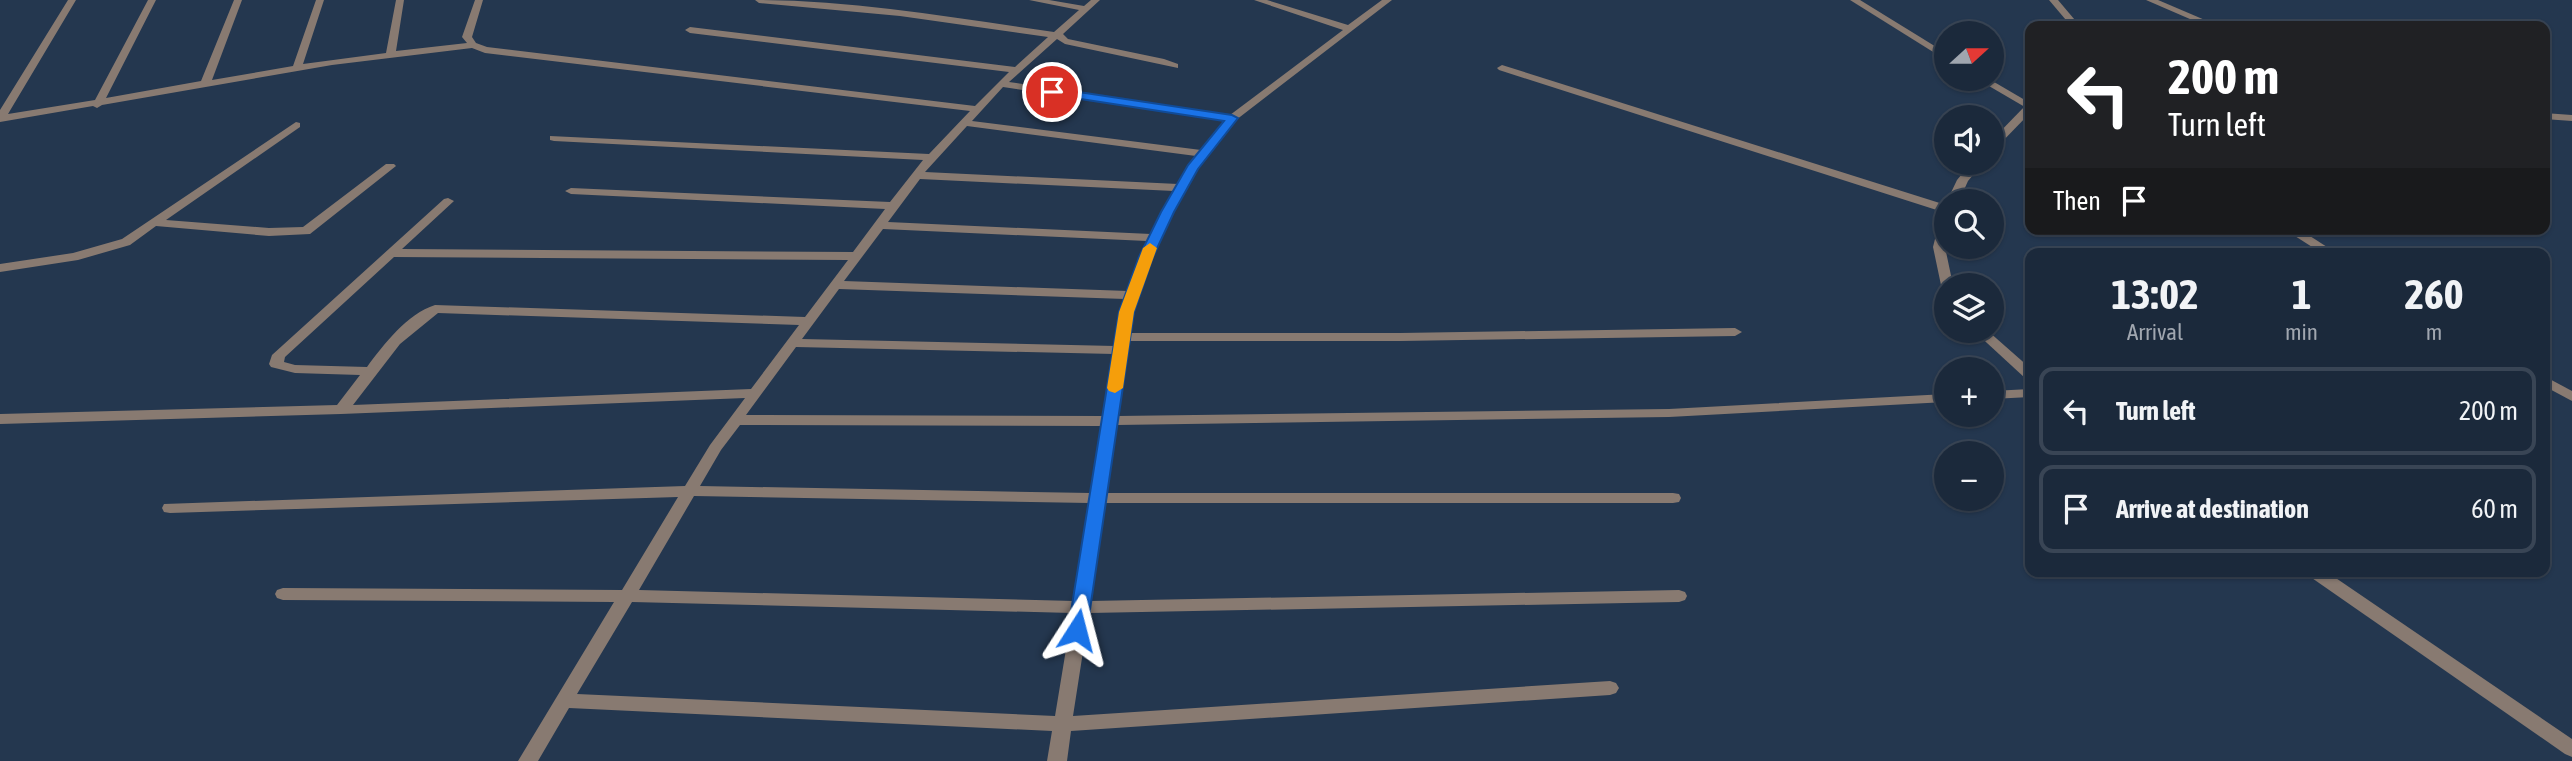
<!DOCTYPE html>
<html lang="en">
<head>
<meta charset="utf-8">
<style>
	:root { --surface:#1b293b; --page:#243142; --text:#f1f3f6; --muted:#a0a6af; --line:#394555 }
	body { margin:0; font-family:"Asap Condensed",sans-serif; background:var(--page); color:var(--text); height:100vh; display:flex; flex-direction:column; font-size:26px; white-space:nowrap }
	* { box-sizing:border-box; margin:0 }
	p { font-size:23px; color:var(--muted) }
	.icon { flex:none; width:38px; height:38px; fill:none; stroke:currentColor; stroke-width:2; stroke-linecap:round; stroke-linejoin:round }
	.map { position:relative; flex:1; overflow:hidden }
	.details { position:absolute; left:2025px; top:248px; width:525px; height:329px; display:flex; flex-direction:column; background:var(--surface); border-radius:14px; box-shadow:0 2px 5px #0004,0 0 0 2px var(--line) }
	.details>* { flex:none }
	.hud { position:absolute; left:2025px; top:21px; width:525px; height:214px; border-radius:14px; box-shadow:0 2px 5px #0004,0 0 0 2px var(--line); background:#202124; color:#fff; overflow:hidden }
	.needle { width:46px; rotate:69deg }
	.controls { position:absolute; left:1934px; top:21px; display:grid; gap:14px }
	.controls a { display:grid; place-items:center; width:70px; height:70px; border-radius:50%; background:var(--surface); box-shadow:0 2px 5px #0004,0 0 0 2px var(--line); font-size:35px }
	.pin { position:absolute; display:grid; place-items:center; width:60px; height:60px; color:#fff; margin:-30px; border:4px solid #fff; border-radius:50%; box-shadow:0 2px 7px #0007 }
	.me { position:absolute; width:77px; margin:-38px; rotate:9deg; stroke-linejoin:round; filter:drop-shadow(0 0 5px #0008) }
	.turn { display:flex; align-items:center; gap:24px; height:147px; padding:0 28px; font-size:32px }
	.turn .icon { width:91px; height:91px; stroke-width:2.5 }
	.turn b { display:block; font-size:49px; line-height:60px }
	.then { display:flex; align-items:center; height:66px; padding:0 28px; background:#0003; gap:14px; font-size:26px }
	.eta { display:flex; justify-content:space-evenly; align-items:center; height:119px; text-align:center }
	.eta b { font-size:42px; font-weight:700; line-height:49px }
	ul { padding:0; list-style:none }
	li { display:flex; align-items:center; gap:21px; height:88px; margin:0 14px 10px; padding:0 14px; border:4px solid var(--line); border-radius:14px }
	li div { flex:1 }
	li b { display:block; font-size:26px }
	li em { font-style:normal }
	.map>svg:first-child { display:block }
	.lines { fill:none; stroke-linecap:round; stroke-linejoin:round }
	.service { fill:#887a71; fill-rule:evenodd }
	.minor { fill:#887a71; fill-rule:evenodd }
	.tertiary { fill:#887a71; fill-rule:evenodd }
	.route { fill:#1a73e8; stroke:#114b97; stroke-width:2 }
	.slow { fill:#f59e0b }
</style>
</head>
<body>
<div class="map">
<svg width="2572" height="761" viewBox="0 0 2572 761">
	<rect width="100%" height="100%" fill="#24374f"/>
	<g class="lines">
		<polygon class="service" points="2146,0 2158,0 2219,26 2206,26"/>
		<g class="minor">
			<path d="M68,0H76L8,114L95,100L148,0H156L106,98L201,81L234,0H242L212,80L293,66L316,0H324L303,64L386,53L396,0H404L396,51L467,43L462,37L475,0H483L472,37L476,43L487,47L975,106L1009,72L690,33L685,30L690,27L1015,67L1048,37L900,16L759,3L755,0C855,0 955,18 1054,32L1079,10L1029,0H1049L1084,6L1091,0H1100L1063,34L1068,39L1164,59L1178,64V68L1065,44L1057,39L1009,82L1230,115L1343,30L1254,0H1267L1348,25L1382,0H1392L1236,120L1198,169L1173,212L1152,257L1134,312L1130,333H1400L1735,328L1742,332L1735,336L1400,341H1129L1118,416L1669,409L1946,394V402L1669,417L1117,425L1107,493H1673L1679,494L1681,498L1679,502L1673,503H1105L1090,601L1679,590L1685,592L1687,596L1685,600L1679,602L1089,613L1073,716L1610,681L1616,683L1619,688L1616,693L1610,695L1071,731L1067,761H1047L1052,731L569,708L538,761H518L614,602L283,600L277,598L275,594L277,590L283,588L622,590L678,497L170,513L164,512L162,508L164,504L685,486L710,445L745,398L341,414L0,424V414L337,405L360,375L295,373L271,367L269,364L272,355L444,199L448,198L454,201L402,249L853,252L885,209L571,194L565,191L571,188L890,202L923,160L554,141L550,140V136L929,154L970,111L485,53L472,48L332,65L102,105L97,108L93,106L0,122V110ZM1003,87L1225,120L1201,150L972,121ZM967,126L1196,156L1178,184L925,172ZM920,179L1174,191L1151,234L888,222ZM883,229L1147,241L1128,291L844,281ZM394,257L848,260L805,317L435,305C407,314 384,344 367,367L295,365L284,362L285,357ZM839,289L1125,299L1120,312L1115,346L802,339ZM438,313L799,325L751,389L353,405L400,344ZM796,347L1114,354L1103,416L746,415ZM740,425L1102,426L1091,493L700,486L721,450ZM694,496L1089,503L1074,601L639,590ZM632,602L1072,613L1055,716L577,694Z"/>
			<polygon points="1850,0 1860,0 1946,53 1946,60"/>
			<polygon points="1502,65 1946,205 1946,213 1499,70 1497,68"/>
			<polygon points="1977,79 1989,79 2030,103 2030,110"/>
			<polygon points="2544,113 2572,115 2572,121 2544,119"/>
			<polygon points="296,122 300,123 300,127 166,220 269,228 303,227 386,164 394,164 396,166 310,234 269,236 156,226 130,245 78,260 0,272 0,264 73,253 122,239"/>
			<polygon points="2284,229 2299,229 2338,254 2323,254"/>
			<polygon points="2544,376 2572,391 2572,401 2544,386"/>
			<polygon points="2030,389 2030,397 1992,399 1992,391"/>
		</g>
		<g class="tertiary">
			<polygon points="2049,0 2058,0 2080,26 2071,26"/>
			<polygon points="2030,104 2030,113 1996,148 1992,149 1992,140 2026,105"/>
			<polygon points="1971,163 1983,163 1968,181 1959,201 1947,201 1957,180"/>
			<polygon points="1946,215 1945,247 1953,285 1946,285 1946,289 1941,285 1933,247 1940,219"/>
			<polygon points="1974,331 1988,331 2030,368 2030,379 2025,378"/>
			<polygon points="2307,572 2327,572 2572,739 2572,757 2565,754 2309,576"/>
		</g>
	</g>
	<polygon class="route" points="1052,88 1232,115 1238,118 1198,169 1174,212 1153,257 1134,312 1087,630 1077,638 1068,630 1119,312 1139,257 1161,212 1188,165 1224,121 1048,94 1046,92"/>
	<polygon class="slow" points="1150,243 1157,248 1134,312 1123,388 1115,393 1109,391 1107,388 1119,312 1143,248"/>
</svg>
<div class="controls">
<a><svg class="needle" viewBox="-14 -14 28 28"><path d="M0-13l5 13h-10z" fill="#e53935"/><path d="M0 13l5-13h-10z" fill="#a0a6af"/></svg></a>
<a><svg class="icon" aria-label="sound" viewBox="0 0 24 24"><path d="M4 9h4l5-4v14l-5-4H4zM17 9q2 3 0 6"/></svg></a>
<a><svg class="icon" aria-label="search" viewBox="0 0 24 24"><circle cx="10" cy="10" r="6"/><path d="M15 15l6 6"/></svg></a>
<a><svg class="icon" aria-label="layers" viewBox="0 0 24 24"><path d="M12 4l9 5-9 5-9-5zM3 14l9 5 9-5"/></svg></a>
<a>+</a>
<a>−</a>
</div>
<div class="pin" style="left:1052px;top:92px;background:#d93025"><svg class="icon" aria-label="arrive" viewBox="0 0 24 24"><path d="M6 21V4h12l-3 4 3 4H6"/></svg></div>
<svg class="me" style="left:1077px;top:630px" viewBox="-20 -20 40 40"><path d="M0-17L14 15 0 8-14 15z" fill="#1a73e8" stroke="#fff" stroke-width="4"/></svg>
<div class="hud">
<div class="turn"><svg class="icon" aria-label="left" viewBox="0 0 24 24"><path d="M17 20v-9H6M10 6l-5 5 5 5"/></svg><div><b>200 m</b>Turn left</div></div>
<div class="then">Then<svg class="icon" aria-label="arrive" viewBox="0 0 24 24"><path d="M6 21V4h12l-3 4 3 4H6"/></svg></div>
</div>
<section class="details">
<div class="eta">
<div><b>13:02</b><p>Arrival</p></div>
<div><b>1</b><p>min</p></div>
<div><b>260</b><p>m</p></div>
</div>
<ul>
<li><svg class="icon" aria-label="left" viewBox="0 0 24 24"><path d="M17 20v-9H6M10 6l-5 5 5 5"/></svg><div><b>Turn left</b></div><em>200 m</em></li>
<li><svg class="icon" aria-label="arrive" viewBox="0 0 24 24"><path d="M6 21V4h12l-3 4 3 4H6"/></svg><div><b>Arrive at destination</b></div><em>60 m</em></li>
</ul>
</section>
</div>
</body>
</html>
